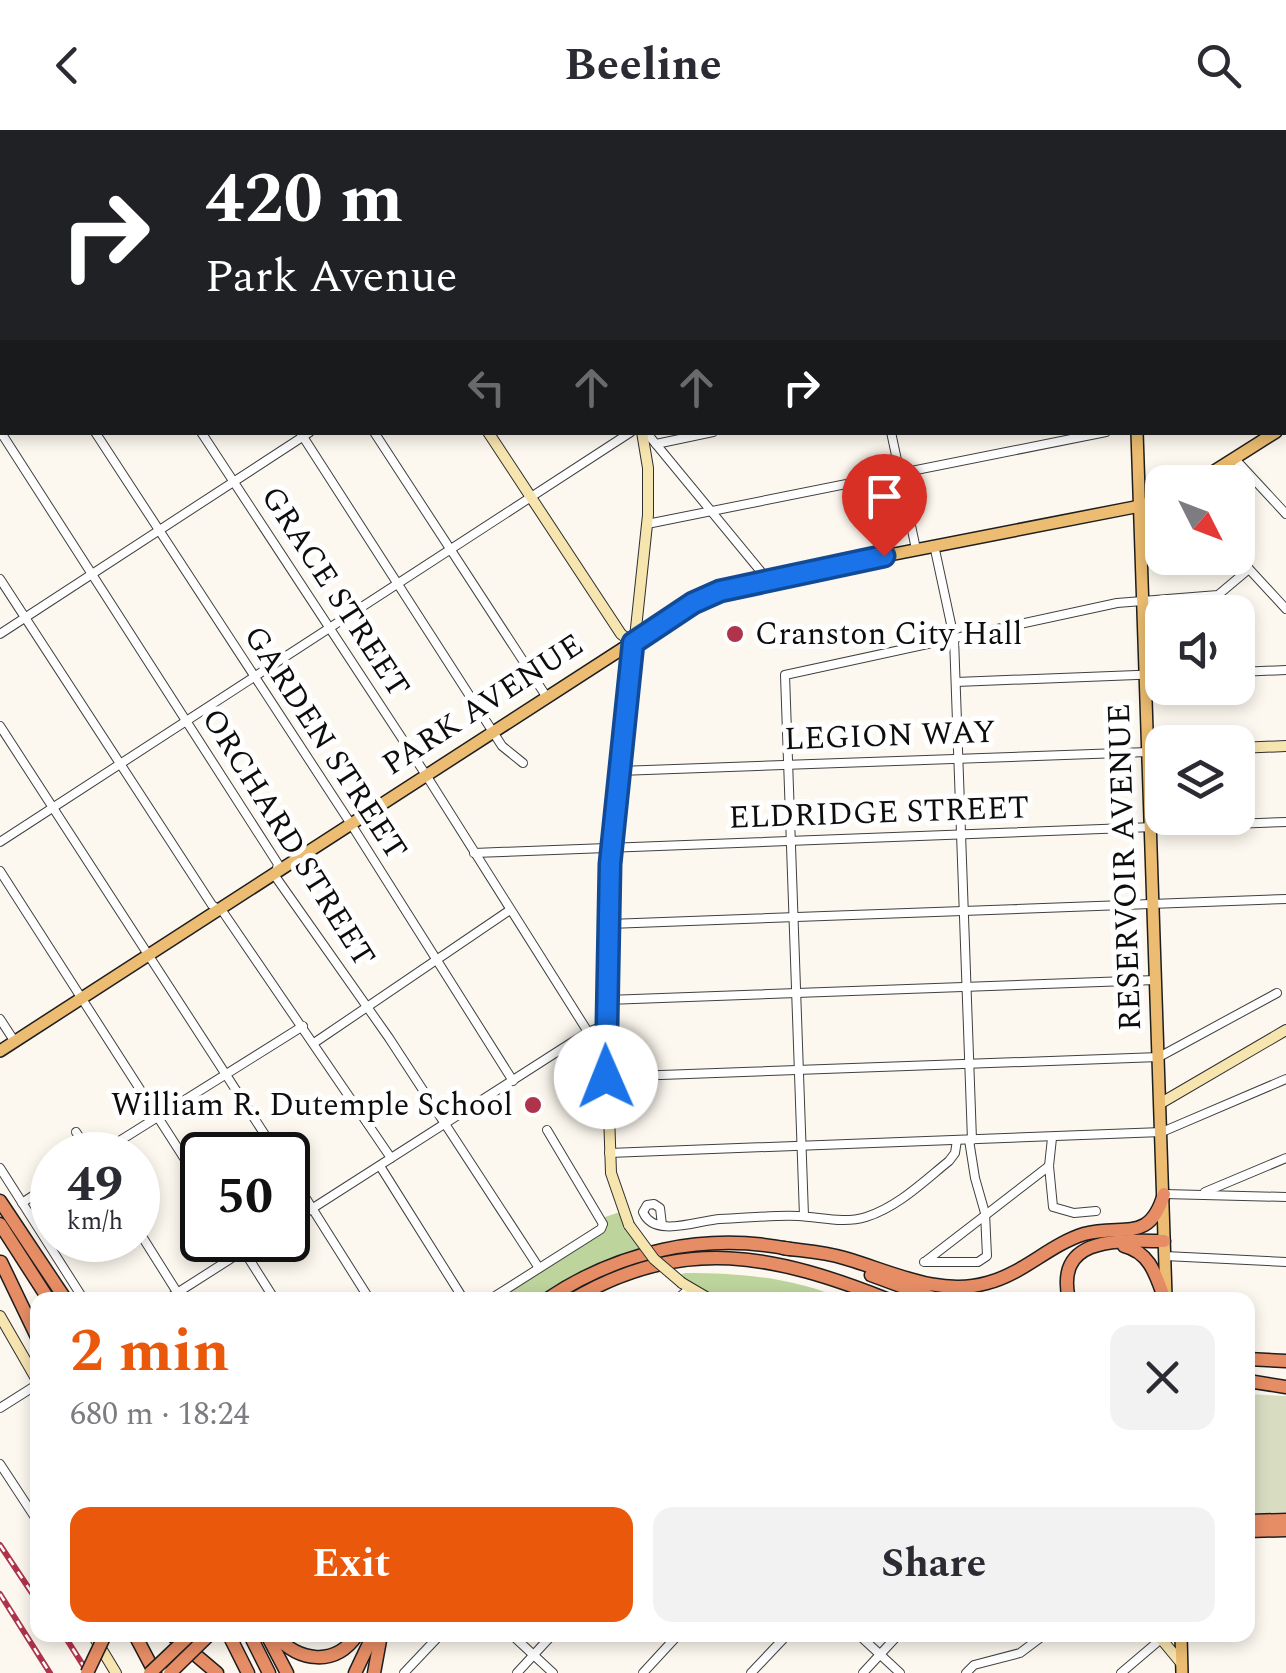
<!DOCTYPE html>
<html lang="en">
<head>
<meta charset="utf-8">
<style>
	:root { --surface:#fff; --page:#f2f2f3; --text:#2b2b33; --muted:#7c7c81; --accent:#ea580c }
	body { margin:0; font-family:Spectral,serif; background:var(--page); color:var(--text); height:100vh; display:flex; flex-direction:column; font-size:38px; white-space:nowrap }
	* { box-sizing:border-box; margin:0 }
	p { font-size:32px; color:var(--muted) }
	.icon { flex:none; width:55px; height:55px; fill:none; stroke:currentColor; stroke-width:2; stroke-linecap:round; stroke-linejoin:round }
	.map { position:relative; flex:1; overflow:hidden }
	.details { position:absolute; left:30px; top:1162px; width:1225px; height:350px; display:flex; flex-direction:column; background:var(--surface); border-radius:20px; box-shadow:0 5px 15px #0003 }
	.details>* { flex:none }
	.banner { position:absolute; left:0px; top:0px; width:1288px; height:305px; box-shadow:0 5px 15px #0003; background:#202124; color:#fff; overflow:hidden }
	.needle { width:65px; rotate:132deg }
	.buttons { position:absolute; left:1145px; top:335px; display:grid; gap:20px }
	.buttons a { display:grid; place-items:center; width:110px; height:110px; border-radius:20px; background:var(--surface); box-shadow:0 5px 15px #0003; font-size:50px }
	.speed { position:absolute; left:30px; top:1002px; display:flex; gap:20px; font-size:50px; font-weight:700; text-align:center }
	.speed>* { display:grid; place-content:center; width:130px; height:130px; border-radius:50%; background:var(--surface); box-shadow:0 5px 15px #0003; line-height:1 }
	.speed small { font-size:25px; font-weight:400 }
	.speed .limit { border:5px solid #111; border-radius:15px; background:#fff; color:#111 }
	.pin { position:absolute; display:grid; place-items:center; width:85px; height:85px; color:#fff; margin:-102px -42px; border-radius:50% 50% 50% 0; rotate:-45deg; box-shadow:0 0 10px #0007 }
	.pin .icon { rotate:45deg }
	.me { position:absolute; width:110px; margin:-55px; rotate:359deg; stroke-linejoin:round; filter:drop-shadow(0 0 8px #0008) }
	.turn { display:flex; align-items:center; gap:35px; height:210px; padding:0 40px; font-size:45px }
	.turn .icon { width:130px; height:130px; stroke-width:2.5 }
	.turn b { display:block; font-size:70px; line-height:85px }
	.lanes { display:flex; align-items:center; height:95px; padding:0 40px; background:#0003; justify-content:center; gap:50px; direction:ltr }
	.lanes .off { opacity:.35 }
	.round { display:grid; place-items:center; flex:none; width:105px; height:105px; border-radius:20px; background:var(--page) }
	.summary { display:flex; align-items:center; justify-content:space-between; height:170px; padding:0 40px }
	h1 { font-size:60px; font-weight:700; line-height:75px; color:var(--accent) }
	.action { display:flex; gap:20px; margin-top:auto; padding:20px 40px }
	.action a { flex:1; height:115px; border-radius:20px; background:var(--accent); color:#fff; font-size:40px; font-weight:700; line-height:115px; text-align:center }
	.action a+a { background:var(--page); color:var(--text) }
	header { display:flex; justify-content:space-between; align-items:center; height:130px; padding:0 40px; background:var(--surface); font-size:45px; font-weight:700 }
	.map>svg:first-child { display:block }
	.forest { fill:#bdd49d }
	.cemetery { fill:#d8ddc2 }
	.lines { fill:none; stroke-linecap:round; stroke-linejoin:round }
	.street-casing { stroke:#404040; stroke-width:10 }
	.secondary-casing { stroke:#2f2f2f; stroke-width:12 }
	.primary-casing { stroke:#1e1e1e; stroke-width:14 }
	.highway-casing { stroke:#1e1e1e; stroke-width:15 }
	.street { stroke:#fff; stroke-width:8 }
	.secondary { stroke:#f7e5b0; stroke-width:10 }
	.primary { stroke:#ebbc71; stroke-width:11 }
	.highway { stroke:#e68d65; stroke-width:12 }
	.rail-casing { stroke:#af334b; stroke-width:6 }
	.rail { stroke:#fff; stroke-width:2.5; stroke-dasharray:8; stroke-linecap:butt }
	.secondary-bridge-casing { stroke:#2f2f2f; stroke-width:12; stroke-linecap:butt }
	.highway-bridge-casing { stroke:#1e1e1e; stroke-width:15; stroke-linecap:butt }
	.secondary-bridge { stroke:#f7e5b0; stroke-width:10 }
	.highway-bridge { stroke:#e68d65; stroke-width:12 }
	.route-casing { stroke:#114b97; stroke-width:25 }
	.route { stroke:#1a73e8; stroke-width:18 }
	.poi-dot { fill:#af334b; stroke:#fff; stroke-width:4 }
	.labels { text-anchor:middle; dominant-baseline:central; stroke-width:10; stroke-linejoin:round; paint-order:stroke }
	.street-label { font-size:32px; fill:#0d0d0d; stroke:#fff }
	.poi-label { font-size:32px; fill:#0d0d0d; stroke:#fff; text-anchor:start }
</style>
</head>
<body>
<header><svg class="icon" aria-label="back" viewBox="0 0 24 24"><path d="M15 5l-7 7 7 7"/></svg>Beeline<svg class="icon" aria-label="search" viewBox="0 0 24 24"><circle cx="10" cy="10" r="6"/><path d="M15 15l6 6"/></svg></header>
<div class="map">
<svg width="1286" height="1543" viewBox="0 0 1286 1543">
	<rect width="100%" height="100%" fill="#fdf8ef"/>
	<g class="forest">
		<polygon points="620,1082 643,1119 553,1159 538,1170 490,1170 601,1097 602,1088"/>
		<path d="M685,1143C747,1143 790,1148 848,1170L796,1167L781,1170H710L673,1147Z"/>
	</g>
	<polygon class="cemetery" points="1248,1264 1286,1266 1286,1382 1248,1384"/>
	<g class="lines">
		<g class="street-casing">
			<g id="street">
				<polyline points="103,0 105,2"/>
				<polyline points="177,0 179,2"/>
				<polyline points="585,0 588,2"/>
				<polyline points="789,0 793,2"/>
				<polyline points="1203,0 1203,2"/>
				<polyline points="1278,0 1279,2"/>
				<polyline points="74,2 75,0"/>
				<polyline points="133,2 136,0"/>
				<polyline points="327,2 329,0"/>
				<polyline points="429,2 431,0"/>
				<polyline points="528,2 530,0"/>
				<polyline points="622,2 624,0"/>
				<polyline points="743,2 745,0"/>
				<polyline points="848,2 850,0"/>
				<polyline points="968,2 981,0"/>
				<polyline points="1239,2 1245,0"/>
				<polyline points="1285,19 1286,22"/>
				<polyline points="1285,116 1286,116"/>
				<polyline points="0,128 2,124"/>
				<polyline points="0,154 2,159"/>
				<polyline points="1285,180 1286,182"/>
				<polyline points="1285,207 1286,207"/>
				<polyline points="0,301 278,734 275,746 389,908 539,1138"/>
				<polyline points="95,302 351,694 513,951"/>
				<polyline points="201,302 426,645 588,902"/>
				<polyline points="300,302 502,616 523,633"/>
				<polyline points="374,302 546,566"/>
				<polyline points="646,302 767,449"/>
				<polyline points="891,302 916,419"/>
				<polyline points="656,314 713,302"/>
				<polyline points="1235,329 1286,384"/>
				<polyline points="647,394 1106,302"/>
				<polyline points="934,415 954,508 972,1010"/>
				<polyline points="1238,427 1286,479"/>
				<polyline points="0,449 212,775 223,782 391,1028"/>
				<polyline points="0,504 310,302"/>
				<polyline points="1238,542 1286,540"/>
				<polyline points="956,552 1162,544"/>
				<polyline points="0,596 278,1025"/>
				<polyline points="619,641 1148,622"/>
				<polyline points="0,712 631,302"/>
				<polyline points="474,723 1286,692"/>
				<polyline points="0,741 202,1056"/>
				<polyline points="609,794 1286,769"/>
				<polyline points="607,870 1156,850"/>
				<polyline points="0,889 15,912"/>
				<polyline points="314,913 510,780"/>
				<polyline points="606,947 1159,927 1277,863"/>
				<polyline points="76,1002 91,1025"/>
				<polyline points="1052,1008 1049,1036 1053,1077 1074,1083 1096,1081"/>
				<polyline points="609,1023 1162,1002 1286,949"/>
				<polyline points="97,1025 303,896"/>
				<polyline points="380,1036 464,1170"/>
				<polyline points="0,1038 84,1170"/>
				<polyline points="288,1040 370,1170"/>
				<polyline points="1205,1062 1286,1028"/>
				<polyline points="1164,1064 1286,1067"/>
				<polyline points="22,1073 52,1053"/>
				<polyline points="804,1086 785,545 1117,473 1218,465 1249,439"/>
				<polyline points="288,1094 588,902 606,895"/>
				<path d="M662,1095L660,1078L654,1074L647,1075L643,1082C654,1109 699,1090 720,1089C746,1088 772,1085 798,1086C821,1087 843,1094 866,1087C898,1077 924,1051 949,1031L955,1023L957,1010"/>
				<polyline points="138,1100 182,1170"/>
				<polyline points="237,1110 275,1170"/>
				<polyline points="1165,1126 1286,1132"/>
				<polyline points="926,1131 1049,1036"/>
				<polyline points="924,1132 978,1132 987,1126 985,1083 975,1048 969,1010"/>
				<polyline points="166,1170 260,1110"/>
				<polyline points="489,1170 601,1099 603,1094 547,1000"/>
				<polyline points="676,1170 690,1158"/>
				<polyline points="0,1278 38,1254"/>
				<polyline points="0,1334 38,1392"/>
				<polyline points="512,1505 553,1543"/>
				<polyline points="859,1505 900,1543"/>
				<polyline points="404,1543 440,1505"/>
				<polyline points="517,1543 552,1505"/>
				<polyline points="643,1543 678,1505"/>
				<polyline points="751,1543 787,1505"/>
				<polyline points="863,1543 898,1505"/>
				<polyline points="966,1543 974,1535 1020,1523 1044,1505"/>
				<polyline points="1121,1543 1161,1509"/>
			</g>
		</g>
		<g class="secondary-casing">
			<g id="secondary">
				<polyline points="244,0 247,2"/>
				<polyline points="488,302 621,504 633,513"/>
				<polyline points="1238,618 1286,616"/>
				<polyline points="1148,622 1162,621"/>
				<polyline points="1161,973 1286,900"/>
				<polyline points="629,1095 611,1043 606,895 611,734 648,385 648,338 642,302"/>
				<polyline points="682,1153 711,1170"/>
				<polyline points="0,1186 38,1252"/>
				<polyline points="93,1505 116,1543"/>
				<polyline points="1158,1505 1182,1534"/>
			</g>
		</g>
		<g class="primary-casing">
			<g id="primary">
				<polyline points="1126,0 1126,2"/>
				<polyline points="1285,297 1286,296"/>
				<polyline points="1137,302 1166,1166"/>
				<polyline points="1197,352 1276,302"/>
				<polyline points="0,921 693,473 746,453 1140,376 1162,368"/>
				<polyline points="1181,1505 1182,1543"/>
			</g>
		</g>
		<g class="highway-casing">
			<g id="highway">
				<polyline points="0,1071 66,1170"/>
				<polyline points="0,1094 49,1170"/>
				<path d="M1124,1116C1151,1123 1156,1146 1165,1170"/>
				<path d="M783,1118C804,1121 824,1122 844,1128C890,1141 939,1167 987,1153C1023,1144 1049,1115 1084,1104C1122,1093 1149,1115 1164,1064"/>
				<polyline points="1,1132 38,1209"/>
				<polyline points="871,1145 939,1170"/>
				<path d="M546,1170C618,1121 705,1102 790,1119"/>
				<path d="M572,1170C683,1104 776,1125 889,1170"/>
				<path d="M1069,1170C1054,1104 1122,1111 1164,1111"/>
				<polyline points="1248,1229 1286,1231"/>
				<polyline points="1248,1251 1286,1257"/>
				<polyline points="1248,1391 1286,1390"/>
				<polyline points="1248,1401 1286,1400"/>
				<polyline points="135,1505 155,1543"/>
				<polyline points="172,1505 217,1543"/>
				<polyline points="229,1505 248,1543"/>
				<polyline points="250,1505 269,1543"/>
				<polyline points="267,1505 287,1543"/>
				<path d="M275,1505C299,1532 335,1537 357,1505"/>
				<polyline points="355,1543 373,1505"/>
				<polyline points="374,1543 381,1505"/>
			</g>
		</g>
		<use href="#street" class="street"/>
		<use href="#secondary" class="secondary"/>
		<use href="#primary" class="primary"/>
		<use href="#highway" class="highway"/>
		<g class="rail-casing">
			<g id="rail">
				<polyline points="0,1415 38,1472"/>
				<polyline points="0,1464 50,1543"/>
				<polyline points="64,1505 88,1543"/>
			</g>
		</g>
		<use href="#rail" class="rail"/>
		<g class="secondary-bridge-casing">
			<polyline id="secondary-bridge" points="629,1095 654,1129 682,1153"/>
		</g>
		<g class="highway-bridge-casing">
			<g id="highway-bridge">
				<polyline points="87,1543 105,1505"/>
				<polyline points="150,1543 190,1505"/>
				<polyline points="170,1543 209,1505"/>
			</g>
		</g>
		<use href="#secondary-bridge" class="secondary-bridge"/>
		<use href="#highway-bridge" class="highway-bridge"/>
	</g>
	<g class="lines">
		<g class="route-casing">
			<polyline id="route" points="606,947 610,734 633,513 693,473 720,461 884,426"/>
		</g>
		<use href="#route" class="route"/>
	</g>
	<g class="poi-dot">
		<circle cx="735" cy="504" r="10"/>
		<circle cx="533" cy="975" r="10"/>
	</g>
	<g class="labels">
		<g class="street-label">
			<text transform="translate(335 462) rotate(57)">GRACE STREET</text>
			<text transform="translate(483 575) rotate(-33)">PARK AVENUE</text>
			<text transform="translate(890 606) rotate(-2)">LEGION WAY</text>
			<text transform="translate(325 613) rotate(57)">GARDEN STREET</text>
			<text transform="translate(879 683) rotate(-2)">ELDRIDGE STREET</text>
			<text transform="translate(288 708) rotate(58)">ORCHARD STREET</text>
			<text transform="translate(1125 737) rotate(-92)">RESERVOIR AVENUE</text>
		</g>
		<g class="poi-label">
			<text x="755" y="504">Cranston City Hall</text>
			<text x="513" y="975" text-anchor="end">William R. Dutemple School</text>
		</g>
	</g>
</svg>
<div class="buttons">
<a><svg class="needle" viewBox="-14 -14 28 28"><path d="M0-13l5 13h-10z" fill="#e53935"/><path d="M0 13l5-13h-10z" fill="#7c7c81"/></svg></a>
<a><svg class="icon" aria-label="sound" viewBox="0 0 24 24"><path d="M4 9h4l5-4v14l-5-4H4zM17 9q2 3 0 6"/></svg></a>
<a><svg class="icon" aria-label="layers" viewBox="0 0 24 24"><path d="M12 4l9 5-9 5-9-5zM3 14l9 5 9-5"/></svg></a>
</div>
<div class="speed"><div>49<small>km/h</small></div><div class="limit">50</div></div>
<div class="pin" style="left:884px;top:426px;background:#d93025"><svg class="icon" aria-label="arrive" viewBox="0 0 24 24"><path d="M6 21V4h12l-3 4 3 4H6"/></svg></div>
<svg class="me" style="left:606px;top:947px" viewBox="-20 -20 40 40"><circle r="19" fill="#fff"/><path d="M0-13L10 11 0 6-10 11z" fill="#1a73e8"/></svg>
<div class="banner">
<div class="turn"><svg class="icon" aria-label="right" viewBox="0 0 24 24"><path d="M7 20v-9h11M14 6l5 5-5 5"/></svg><div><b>420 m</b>Park Avenue</div></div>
<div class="lanes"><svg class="icon off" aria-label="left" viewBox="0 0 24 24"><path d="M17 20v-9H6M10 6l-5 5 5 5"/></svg><svg class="icon off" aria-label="ahead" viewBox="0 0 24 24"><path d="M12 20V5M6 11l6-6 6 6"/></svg><svg class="icon off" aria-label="ahead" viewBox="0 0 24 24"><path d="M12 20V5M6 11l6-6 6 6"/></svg><svg class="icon" aria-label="right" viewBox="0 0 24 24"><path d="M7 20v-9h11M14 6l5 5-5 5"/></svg></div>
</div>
<section class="details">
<div class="summary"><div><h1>2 min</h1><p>680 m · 18:24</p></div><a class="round"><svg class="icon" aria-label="close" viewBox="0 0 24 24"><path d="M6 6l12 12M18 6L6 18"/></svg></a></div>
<div class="action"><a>Exit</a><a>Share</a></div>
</section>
</div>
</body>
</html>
